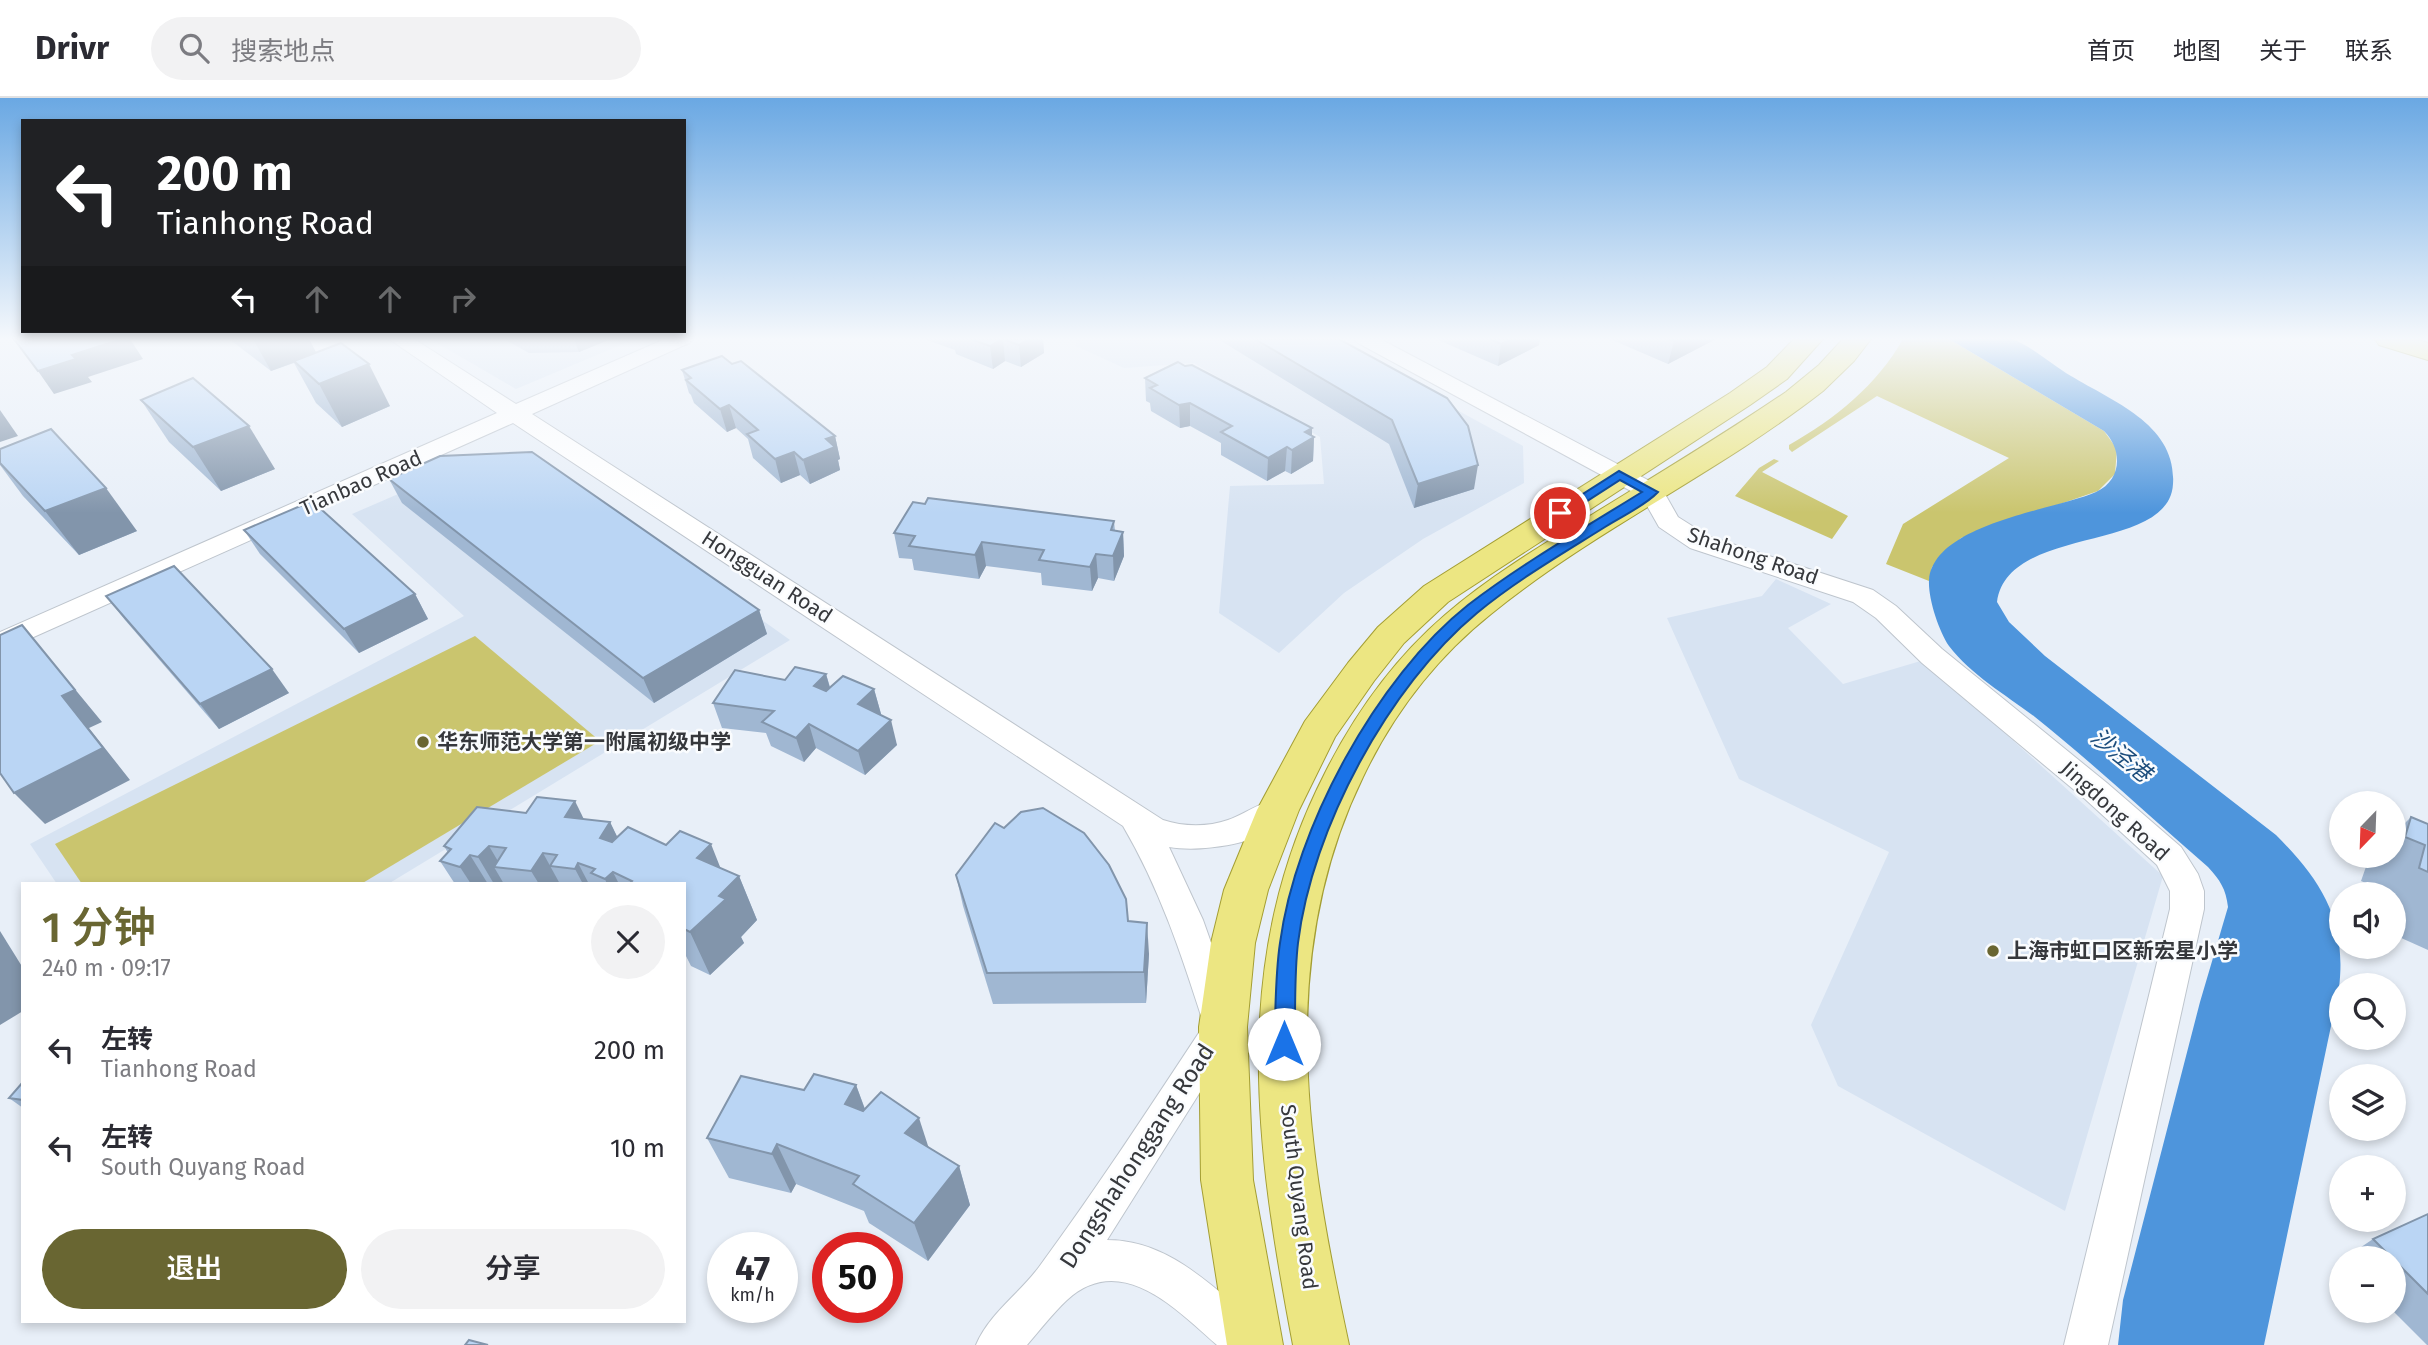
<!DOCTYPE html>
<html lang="zh">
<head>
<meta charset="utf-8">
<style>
	:root { --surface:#fff; --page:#f2f2f3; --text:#2b2b33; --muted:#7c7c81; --line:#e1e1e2; --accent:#696632 }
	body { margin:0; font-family:"Fira Sans","Noto Sans SC",sans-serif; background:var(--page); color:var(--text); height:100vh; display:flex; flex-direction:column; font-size:26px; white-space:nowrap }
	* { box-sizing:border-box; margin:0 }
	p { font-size:23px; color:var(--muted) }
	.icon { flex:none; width:38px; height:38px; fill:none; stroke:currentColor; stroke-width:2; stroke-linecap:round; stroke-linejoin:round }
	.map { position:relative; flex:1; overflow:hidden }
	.drawer { position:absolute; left:21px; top:784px; width:665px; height:441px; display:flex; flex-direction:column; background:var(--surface); border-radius:0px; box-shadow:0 4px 10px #0003 }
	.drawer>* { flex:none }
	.banner { position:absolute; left:21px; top:21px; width:665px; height:214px; border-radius:0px; box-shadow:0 4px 10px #0003; background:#202124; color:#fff; overflow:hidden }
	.needle { width:46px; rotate:203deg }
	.buttons { position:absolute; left:2329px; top:693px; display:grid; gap:14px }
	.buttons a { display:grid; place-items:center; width:77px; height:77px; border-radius:50%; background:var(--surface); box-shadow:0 4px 10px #0003; font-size:35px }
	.speed { position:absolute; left:707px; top:1134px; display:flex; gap:14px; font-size:35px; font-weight:700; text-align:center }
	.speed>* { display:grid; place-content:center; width:91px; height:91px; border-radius:50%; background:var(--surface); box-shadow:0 4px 10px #0003; line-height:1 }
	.speed small { font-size:18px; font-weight:400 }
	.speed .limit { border:10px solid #d22; background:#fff; color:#111 }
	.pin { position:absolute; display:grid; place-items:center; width:60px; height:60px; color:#fff; margin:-30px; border:4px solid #fff; border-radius:50%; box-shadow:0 2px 7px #0007 }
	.me { position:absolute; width:77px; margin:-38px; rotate:0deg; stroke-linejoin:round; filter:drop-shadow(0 0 5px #0008) }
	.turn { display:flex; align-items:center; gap:24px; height:147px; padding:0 21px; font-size:32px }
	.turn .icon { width:91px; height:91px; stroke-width:2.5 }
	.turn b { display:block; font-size:49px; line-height:60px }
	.lanes { display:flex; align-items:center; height:66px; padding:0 21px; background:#0003; justify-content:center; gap:35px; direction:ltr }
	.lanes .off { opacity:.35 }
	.round { display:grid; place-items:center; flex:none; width:74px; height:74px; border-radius:37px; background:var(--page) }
	.headline { display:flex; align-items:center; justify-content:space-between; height:119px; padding:0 21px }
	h1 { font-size:42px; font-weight:600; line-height:52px; color:var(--accent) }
	.primary-button { display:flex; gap:14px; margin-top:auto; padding:14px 21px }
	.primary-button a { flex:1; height:80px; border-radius:42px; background:var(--accent); color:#fff; font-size:28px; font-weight:600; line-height:80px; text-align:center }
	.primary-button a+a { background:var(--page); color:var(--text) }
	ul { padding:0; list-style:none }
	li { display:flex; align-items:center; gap:21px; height:98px; padding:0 21px }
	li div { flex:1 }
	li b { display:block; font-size:26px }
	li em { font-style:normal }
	header { display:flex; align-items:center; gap:42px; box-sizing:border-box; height:98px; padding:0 35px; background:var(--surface); border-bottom:2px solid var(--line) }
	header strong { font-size:33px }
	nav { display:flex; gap:38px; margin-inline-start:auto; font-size:24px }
	.search { width:490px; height:63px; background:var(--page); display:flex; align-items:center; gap:18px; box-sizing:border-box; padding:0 24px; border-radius:38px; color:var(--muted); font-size:26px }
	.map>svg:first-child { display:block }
	.built { fill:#d7e3f2 }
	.green { fill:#cac56e }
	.water { fill:#4e95dc }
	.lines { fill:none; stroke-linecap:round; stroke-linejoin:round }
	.minor-casing { stroke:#bec5cd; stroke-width:2 }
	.major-casing { stroke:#a49e33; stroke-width:2 }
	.minor { fill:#fff; fill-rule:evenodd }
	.major { fill:#ece682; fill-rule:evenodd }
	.wall { fill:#a0b7d2 }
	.shaded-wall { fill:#8295ab }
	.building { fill:#bad5f4; stroke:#8295ab; stroke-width:2 }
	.route { fill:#1a73e8; stroke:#114b97; stroke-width:2 }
	.poi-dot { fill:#696632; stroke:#fafcfe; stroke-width:2.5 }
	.labels { text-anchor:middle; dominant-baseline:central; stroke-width:5; stroke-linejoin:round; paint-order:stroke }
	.street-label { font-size:21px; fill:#36383c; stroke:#fafcfe }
	.poi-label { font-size:21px; font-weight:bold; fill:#36383c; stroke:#fafcfe; text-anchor:start }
	.water-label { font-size:23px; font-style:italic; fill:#1c4d7c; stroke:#fafcfe }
	.near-street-label { font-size:24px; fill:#36383c; stroke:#fafcfe }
</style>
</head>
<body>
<header>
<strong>Drivr</strong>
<div class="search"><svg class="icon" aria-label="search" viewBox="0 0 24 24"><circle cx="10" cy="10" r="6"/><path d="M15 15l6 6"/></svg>搜索地点</div>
<nav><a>首页</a><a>地图</a><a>关于</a><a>联系</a></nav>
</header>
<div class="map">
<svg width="2428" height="1247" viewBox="0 0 2428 1247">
	<rect width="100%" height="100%" fill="#e8eff8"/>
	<g class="built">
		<polygon points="430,241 635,241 516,291"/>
		<polygon points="1076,241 1327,241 1523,348 1524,385 1423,441 1344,495 1279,555 1219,515 1230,388 1324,386 1320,339 1194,265 1124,270 1076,248"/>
		<polygon points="541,364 790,542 388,786 57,786 30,746 464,518 352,416 449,374"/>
		<polygon points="1776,481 1831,506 1788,530 1843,586 1924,562 2163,778 2065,1113 1838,988 1811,927 1889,754 1739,681 1667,520 1762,498"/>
	</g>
	<g class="green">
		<path d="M1903,241H1949L2104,333L2117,351L2115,376L2098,393L1961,440L1932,469L1929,483L1886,466L1903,426L2009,360L1877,298L1792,354L1789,351V347C1835,321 1877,287 1903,241Z"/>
		<polygon points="1774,361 1779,363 1762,374 1848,418 1832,441 1735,398 1759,370"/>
		<polygon points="475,538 600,643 361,786 82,786 55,746"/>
	</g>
	<path class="water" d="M1949,241C1964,241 2000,236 2013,241C2032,249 2053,267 2071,278C2114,304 2177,327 2173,386C2169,456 2007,426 1997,504L2009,524L2045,558L2276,737C2322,783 2347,823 2339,890L2264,1247H2118L2123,1202L2200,904L2228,809C2226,791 2220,782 2208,769C2150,719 2094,666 2035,619C2006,597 1971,577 1949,548C1939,533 1928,501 1929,482C1934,425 2055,412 2096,394C2122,382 2123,352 2104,333Z"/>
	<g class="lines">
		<g class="minor-casing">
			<g id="minor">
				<path d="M389,241H414L516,306L665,241H692L689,245L532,316L1163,722C1184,729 1208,729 1228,722C1249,715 1267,697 1289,704L1294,712C1276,745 1203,755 1169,749L1203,822L1241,929L1107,1142C1158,1142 1195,1173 1232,1204C1248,1217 1264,1227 1272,1247H1217C1177,1212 1121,1152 1067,1202C1053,1215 1040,1232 1027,1247H976C989,1216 1019,1196 1039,1169C1097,1090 1150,1009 1204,927C1182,858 1160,791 1123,728L513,325L0,554V534L497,315Z"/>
				<polygon points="1354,241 1380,241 1661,389 1678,419 1708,438 1873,492 1896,508 1942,551 2107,685 2181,749 2198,776 2204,793 2204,811 2108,1247 2064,1247 2170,811 2170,793 2157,767 2085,701 1922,565 1876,520 1853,504 1690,450 1659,429 1642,399 1358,245"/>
			</g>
		</g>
		<g class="major-casing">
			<g id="major">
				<polygon points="1794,241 1823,241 1787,281 1750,307 1448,504 1404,545 1374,583 1335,639 1299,712 1268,792 1255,845 1247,929 1253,1082 1283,1247 1227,1247 1201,1082 1199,929 1211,845 1224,792 1257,712 1305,623 1348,565 1378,529 1424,488 1730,295 1767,269"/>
				<path d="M1843,241H1871L1854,263L1823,293C1718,375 1594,432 1491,516C1436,560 1393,616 1363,679C1274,861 1308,1057 1349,1247H1293C1255,1047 1229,861 1326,673C1356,614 1395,560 1445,517C1490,478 1542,447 1593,416C1658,376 1723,337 1786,294L1819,267Z"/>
				<polygon points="2375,241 2415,241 2428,245 2428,262 2379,247"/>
			</g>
		</g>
		<use href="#minor" class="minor"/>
		<use href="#major" class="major"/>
	</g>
	<g class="wall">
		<polygon points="229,241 309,241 316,255 390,308 342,329 316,305 294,265 271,273"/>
		<polygon points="504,241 611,241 579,254 529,255"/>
		<polygon points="924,241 1043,241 1044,255 1021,269 1005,263 993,271 956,256 955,252"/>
		<polygon points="1218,241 1339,241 1474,391 1414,410 1389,346"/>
		<polygon points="1436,241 1540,241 1539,247 1498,268"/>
		<polygon points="1610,241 1716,241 1668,266"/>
		<polygon points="732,266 835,338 840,361 838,362 840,372 810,386 800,377 781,385 753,360 748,341 736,330 727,334 694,305 691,297 689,295 682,272"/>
		<polygon points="1145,280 1312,338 1314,339 1313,363 1291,376 1285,373 1267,383 1221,357 1221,345 1190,328 1180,330 1151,313 1150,305 1146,303"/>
		<polygon points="141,302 275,371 221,393 169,344"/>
		<polygon points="0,351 137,433 79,457 23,398 0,367"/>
		<polygon points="389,381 759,512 767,536 654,605 402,405"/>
		<polygon points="1114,423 1115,433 1123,434 1124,458 1114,483 1098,480 1092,493 1042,487 1041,475 986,468 979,481 914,472 912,461 899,460 894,435"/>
		<polygon points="244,432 415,496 428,521 359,555 260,456"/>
		<polygon points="106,498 289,595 219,631 125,522"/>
		<polygon points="826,576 830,589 874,591 881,616 880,617 897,647 865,677 816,650 804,664 771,648 766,635 722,630 713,605 785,582"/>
		<polygon points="2411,719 2428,726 2428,852 2399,839 2402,828 2394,824 2394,796 2380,796 2381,792 2361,783 2368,763 2373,758 2394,758 2394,736"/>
		<polygon points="584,721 610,724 617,739 721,770 739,778 757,822 741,839 744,845 710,877 691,868 684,854 684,786 455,786 440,763 448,755 444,748"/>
		<polygon points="956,777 1128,823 1149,856 1146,905 993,906 963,808"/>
		<polygon points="23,984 23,1010 9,1000"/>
		<polygon points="856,987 865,1011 959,1068 970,1107 928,1163 869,1125 864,1113 796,1086 791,1095 729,1080 707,1040 804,992"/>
		<polygon points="2428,1116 2428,1247 2427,1247 2393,1213 2394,1160 2345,1160 2373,1141"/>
	</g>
	<g class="shaded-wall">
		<polygon points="122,241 130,241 143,261 88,279 92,284 54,296 38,273 72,257"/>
		<polygon points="253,241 309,241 317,256 271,273"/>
		<polygon points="574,241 611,241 579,254"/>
		<polygon points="1003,241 1005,263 993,271 990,248"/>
		<polygon points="1028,241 1043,241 1044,255 1021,269 1019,247"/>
		<polygon points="1511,241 1540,241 1539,247 1498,268 1501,246"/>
		<polygon points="1679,241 1716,241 1668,266 1674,243"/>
		<polygon points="369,266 390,308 342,329 319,286"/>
		<polygon points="1190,305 1190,328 1180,330 1179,307"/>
		<polygon points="729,307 736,330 727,334 720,311"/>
		<polygon points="0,312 18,338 0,344"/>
		<polygon points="249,328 275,371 221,393 193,349"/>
		<polygon points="1312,330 1312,341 1314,339 1313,363 1291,376 1292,352 1305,334"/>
		<polygon points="835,338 840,361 838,362 840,372 810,386 803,362 826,341"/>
		<polygon points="1287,349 1285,373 1267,383 1268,360"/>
		<polygon points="794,354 800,377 781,385 775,361"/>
		<polygon points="1478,367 1474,391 1414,410 1418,386"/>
		<polygon points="106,390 137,433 79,457 45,413"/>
		<polygon points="1123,434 1124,458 1114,483 1113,458"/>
		<polygon points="982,444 986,468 979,481 975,457"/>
		<polygon points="1096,456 1098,480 1092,493 1090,469"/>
		<polygon points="415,496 428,521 359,555 344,531"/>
		<polygon points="759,512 767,536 654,605 643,580"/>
		<polygon points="22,527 102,624 89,630 130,682 45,726 14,695 62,598"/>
		<polygon points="272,571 289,595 219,631 200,606"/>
		<polygon points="826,576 833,601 814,588"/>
		<polygon points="874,591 881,616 864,631 858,606"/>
		<polygon points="891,622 897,647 865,677 858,653"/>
		<polygon points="809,626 816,650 804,664 796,640"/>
		<polygon points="575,703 597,748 565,719"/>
		<polygon points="610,724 632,769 600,740"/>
		<polygon points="711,746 728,789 739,778 757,822 741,839 744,845 710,877 690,834 697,760"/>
		<polygon points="489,748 502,770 494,769 504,786 494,786 478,759"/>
		<polygon points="543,755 560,786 539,786 531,773"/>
		<polygon points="470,757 488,786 471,786 460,769"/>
		<polygon points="578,765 589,786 583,786 575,771"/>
		<polygon points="613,774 619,786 607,786 605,781"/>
		<polygon points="1147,825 1149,856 1146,905 1144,874"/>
		<polygon points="0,833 23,870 23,913 0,927"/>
		<polygon points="856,987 871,1028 845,1006"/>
		<polygon points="919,1020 932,1060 905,1035"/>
		<polygon points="777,1046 796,1086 791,1095 772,1056"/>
		<polygon points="959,1068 970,1107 928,1163 914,1125"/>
	</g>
	<g class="building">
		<polygon points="14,241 122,241 72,257 76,261 38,273"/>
		<polygon points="970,241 1002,241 990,248"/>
		<polygon points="1003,241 1028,241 1019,247"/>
		<polygon points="1255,241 1339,241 1447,300 1468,328 1478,367 1418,386 1392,322"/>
		<polygon points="1490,241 1511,241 1501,246"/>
		<polygon points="1667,241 1679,241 1674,243"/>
		<polygon points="341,245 369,266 319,286 294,263"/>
		<polygon points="722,258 732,266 741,263 835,338 826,341 835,349 803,362 794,354 775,361 747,336 758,332 729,307 720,311 686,282 691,280 682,272"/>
		<polygon points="1178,264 1185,268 1192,267 1312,330 1305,334 1314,339 1292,352 1287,349 1268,360 1221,334 1232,328 1190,305 1179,307 1150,290 1157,287 1145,280"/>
		<polygon points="193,280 249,328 193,349 141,302"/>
		<polygon points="51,331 106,390 45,413 0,365 0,351"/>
		<polygon points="532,354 759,512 643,580 389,381 440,358"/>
		<polygon points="928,400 1114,423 1111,432 1123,434 1113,458 1096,456 1090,469 1039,462 1044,452 982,444 975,457 909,448 915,438 894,435 913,404 925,406"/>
		<polygon points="312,403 415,496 344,531 244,432"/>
		<polygon points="174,468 272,571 200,606 106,498"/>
		<polygon points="22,527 75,592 62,598 103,650 14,695 0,675 0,537"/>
		<polygon points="795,569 826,576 814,588 826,593 843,578 874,591 858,606 891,622 858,653 809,626 796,640 762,624 774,613 713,605 735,572 785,582"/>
		<polygon points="537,699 575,703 565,719 610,724 600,740 612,744 628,729 666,747 680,733 711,746 697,760 739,778 719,798 726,801 690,834 684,831 684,786 629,786 632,783 613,774 605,781 591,775 595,771 578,765 575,771 550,768 557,757 543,755 531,773 494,769 506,750 489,748 478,759 470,757 460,769 440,763 451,751 444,748 477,709 526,715"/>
		<polygon points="1043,710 1084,735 1109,767 1126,801 1128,823 1147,825 1144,874 987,875 956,777 995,725 1004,730 1021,714"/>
		<polygon points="2411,719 2428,726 2428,774 2419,770 2425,747 2405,739"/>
		<polygon points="814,976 856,987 845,1006 863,1013 881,994 919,1020 905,1035 959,1068 914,1125 853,1086 859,1078 777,1046 772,1056 707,1040 741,978 804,992"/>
		<polygon points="23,984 23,1002 9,1000"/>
		<polygon points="2428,1116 2428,1196 2394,1162 2394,1160 2392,1160 2373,1141"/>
		<polygon points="469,1242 488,1247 465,1247"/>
	</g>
	<linearGradient id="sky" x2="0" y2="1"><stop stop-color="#6aa8e3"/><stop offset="0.58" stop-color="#f5f8fc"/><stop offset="1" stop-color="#f5f8fc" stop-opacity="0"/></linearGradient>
	<rect width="2428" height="415" fill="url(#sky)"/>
	<path class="route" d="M1619,373L1658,394C1645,408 1622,418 1605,429C1562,456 1517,482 1477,515C1389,588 1312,730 1298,845C1294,878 1296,912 1294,946L1291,952L1284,954L1277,952L1274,946C1276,912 1275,878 1280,845C1295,730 1377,579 1468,507C1523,465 1584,430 1642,394L1620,382L1564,418L1553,415Z"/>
	<g class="poi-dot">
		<circle cx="423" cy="644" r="7"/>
		<circle cx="1993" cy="853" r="7"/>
	</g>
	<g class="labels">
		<g class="street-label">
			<text transform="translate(361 385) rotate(-24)">Tianbao Road</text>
			<text transform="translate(1753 458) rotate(19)">Shahong Road</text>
			<text transform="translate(767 479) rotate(33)">Hongguan Road</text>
			<text transform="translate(2115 713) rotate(42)">Jingdong Road</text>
			<text transform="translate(1299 1099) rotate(83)">South Quyang Road</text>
		</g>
		<g class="poi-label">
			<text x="437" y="644">华东师范大学第一附属初级中学</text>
			<text x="2007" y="853">上海市虹口区新宏星小学</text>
		</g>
		<g class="water-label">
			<text transform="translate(2121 657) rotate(39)">沙泾港</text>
		</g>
		<g class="near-street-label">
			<text transform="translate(1137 1058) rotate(-57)">Dongshahonggang Road</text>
		</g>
	</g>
</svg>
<div class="buttons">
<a><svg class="needle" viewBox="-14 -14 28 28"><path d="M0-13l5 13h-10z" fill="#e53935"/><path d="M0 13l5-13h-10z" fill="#7c7c81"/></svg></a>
<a><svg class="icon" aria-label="sound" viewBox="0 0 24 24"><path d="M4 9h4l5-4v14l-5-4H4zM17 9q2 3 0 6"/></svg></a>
<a><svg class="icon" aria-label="search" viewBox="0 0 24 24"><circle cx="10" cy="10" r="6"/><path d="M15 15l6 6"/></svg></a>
<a><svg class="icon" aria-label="layers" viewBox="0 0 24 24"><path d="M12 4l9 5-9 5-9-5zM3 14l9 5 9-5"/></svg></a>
<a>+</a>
<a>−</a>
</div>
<div class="speed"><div>47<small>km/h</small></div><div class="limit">50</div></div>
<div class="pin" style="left:1560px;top:415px;background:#d93025"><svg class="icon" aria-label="arrive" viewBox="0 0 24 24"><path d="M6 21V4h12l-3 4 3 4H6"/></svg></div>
<svg class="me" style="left:1284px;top:946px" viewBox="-20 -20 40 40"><circle r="19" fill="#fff"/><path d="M0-13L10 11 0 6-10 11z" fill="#1a73e8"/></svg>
<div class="banner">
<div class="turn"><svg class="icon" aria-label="left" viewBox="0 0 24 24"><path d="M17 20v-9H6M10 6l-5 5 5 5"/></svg><div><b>200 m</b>Tianhong Road</div></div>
<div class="lanes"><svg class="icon" aria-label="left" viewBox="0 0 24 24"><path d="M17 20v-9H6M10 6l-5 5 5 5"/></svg><svg class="icon off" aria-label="ahead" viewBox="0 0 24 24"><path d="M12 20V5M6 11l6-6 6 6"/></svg><svg class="icon off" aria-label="ahead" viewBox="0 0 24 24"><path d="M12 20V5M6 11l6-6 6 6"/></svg><svg class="icon off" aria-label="right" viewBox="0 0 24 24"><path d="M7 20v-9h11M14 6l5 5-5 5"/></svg></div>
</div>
<section class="drawer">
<div class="headline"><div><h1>1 分钟</h1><p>240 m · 09:17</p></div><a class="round"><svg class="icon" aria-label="close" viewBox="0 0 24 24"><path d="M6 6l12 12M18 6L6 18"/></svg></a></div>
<ul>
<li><svg class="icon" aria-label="left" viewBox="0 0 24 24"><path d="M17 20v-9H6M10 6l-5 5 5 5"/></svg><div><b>左转</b><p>Tianhong Road</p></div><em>200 m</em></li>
<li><svg class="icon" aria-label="left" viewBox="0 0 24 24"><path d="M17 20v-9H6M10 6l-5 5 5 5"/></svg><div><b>左转</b><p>South Quyang Road</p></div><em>10 m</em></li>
</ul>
<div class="primary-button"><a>退出</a><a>分享</a></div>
</section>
</div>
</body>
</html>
